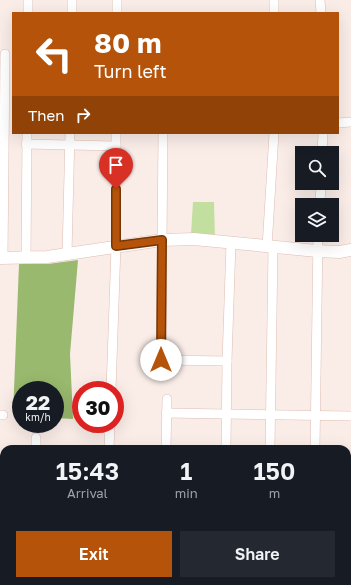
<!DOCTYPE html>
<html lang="en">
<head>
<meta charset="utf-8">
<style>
	:root { --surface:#171b24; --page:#242831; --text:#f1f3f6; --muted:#9ea1a6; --accent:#b45309 }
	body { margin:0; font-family:"Golos Text",sans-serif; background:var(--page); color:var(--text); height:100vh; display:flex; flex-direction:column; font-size:15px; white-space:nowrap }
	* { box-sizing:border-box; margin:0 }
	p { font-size:13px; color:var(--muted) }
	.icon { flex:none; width:22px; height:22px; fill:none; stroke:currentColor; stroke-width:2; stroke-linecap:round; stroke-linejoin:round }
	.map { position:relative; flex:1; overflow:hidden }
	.sheet { position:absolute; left:0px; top:445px; width:351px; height:140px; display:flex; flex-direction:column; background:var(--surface); border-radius:12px 12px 0 0; box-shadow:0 4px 16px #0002 }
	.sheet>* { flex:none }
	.banner { position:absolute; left:12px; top:12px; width:327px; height:122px; border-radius:0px; box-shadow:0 4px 16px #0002; background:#b45309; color:#fff; overflow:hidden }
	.fabs { position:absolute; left:295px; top:146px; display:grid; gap:8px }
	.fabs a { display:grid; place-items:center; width:44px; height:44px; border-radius:0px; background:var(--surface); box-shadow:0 4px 16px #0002; font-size:20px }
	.speed { position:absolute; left:12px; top:381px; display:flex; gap:8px; font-size:20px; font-weight:700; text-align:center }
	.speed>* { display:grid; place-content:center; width:52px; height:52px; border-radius:50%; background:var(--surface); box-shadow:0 4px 16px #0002; line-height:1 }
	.speed small { font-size:10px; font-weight:400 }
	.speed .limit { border:6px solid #d22; background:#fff; color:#111 }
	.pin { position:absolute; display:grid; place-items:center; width:34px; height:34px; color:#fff; margin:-41px -17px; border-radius:50% 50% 50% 0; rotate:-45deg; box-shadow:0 0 4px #0007 }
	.pin .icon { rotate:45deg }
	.me { position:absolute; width:44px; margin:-22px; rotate:0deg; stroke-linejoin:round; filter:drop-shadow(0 0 3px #0008) }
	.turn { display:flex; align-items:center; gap:14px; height:84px; padding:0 16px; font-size:18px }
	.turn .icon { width:52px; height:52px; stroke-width:2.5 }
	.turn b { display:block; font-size:28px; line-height:34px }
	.then { display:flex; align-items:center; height:38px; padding:0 16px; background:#0003; gap:8px; font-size:15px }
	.eta { display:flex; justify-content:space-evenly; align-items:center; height:68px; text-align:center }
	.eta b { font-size:24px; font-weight:600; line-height:28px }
	.button { display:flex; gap:8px; margin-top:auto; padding:8px 16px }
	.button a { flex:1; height:46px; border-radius:0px; background:var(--accent); color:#fff; font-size:16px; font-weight:600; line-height:46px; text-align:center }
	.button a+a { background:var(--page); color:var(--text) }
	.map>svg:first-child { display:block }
	.green { fill:#c3df9f }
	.forest { fill:#99b96e }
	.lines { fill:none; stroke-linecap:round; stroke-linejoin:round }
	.street-casing { stroke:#ddbeb3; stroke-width:10 }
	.secondary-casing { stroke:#ddbeb3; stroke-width:13 }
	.street { stroke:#fff; stroke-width:9 }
	.secondary { stroke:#fff; stroke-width:12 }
	.route-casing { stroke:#753606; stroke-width:10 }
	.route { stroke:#b45309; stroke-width:7 }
</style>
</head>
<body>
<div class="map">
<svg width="351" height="585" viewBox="0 0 351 585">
	<rect width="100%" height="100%" fill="#faede8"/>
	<g class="green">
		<polygon points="193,202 214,202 215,237 191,234"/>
		<polygon points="40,581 73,581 73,583 63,585 40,585"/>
	</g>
	<polygon class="forest" points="78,260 70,354 73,419 55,418 55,390 21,390 21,416 13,415 19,264 48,264"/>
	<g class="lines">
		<g class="street-casing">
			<g id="street">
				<polyline points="274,0 274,13"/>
				<polyline points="320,0 321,13"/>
				<polyline points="28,13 28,0"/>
				<polyline points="72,13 72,0"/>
				<polyline points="117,13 117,0"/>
				<polyline points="338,123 351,122"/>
				<polyline points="163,133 161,360 227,361"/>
				<polyline points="26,144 116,146"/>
				<polyline points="322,153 323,133"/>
				<polyline points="320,205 321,183"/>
				<polyline points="267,247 274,133"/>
				<polyline points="67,254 70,133"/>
				<polyline points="26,258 27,133"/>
				<polyline points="3,259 5,54"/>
				<polyline points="111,390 116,246 116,133"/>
				<polyline points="166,413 351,416"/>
				<polyline points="0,415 3,415"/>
				<polyline points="36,449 36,438"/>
				<polyline points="109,449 110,424"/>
				<polyline points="166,449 167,399"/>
				<polyline points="226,449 227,361 231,243"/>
				<polyline points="270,449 273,248"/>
				<polyline points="315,449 318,235"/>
				<polyline points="333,581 351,585"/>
				<polyline points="36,585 36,581"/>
				<polyline points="84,585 106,581"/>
				<polyline points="179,585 179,581"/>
				<polyline points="235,585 235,581"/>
				<polyline points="291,585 291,581"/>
				<polyline points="325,585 326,581"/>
			</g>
		</g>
		<g class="secondary-casing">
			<polyline id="secondary" points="0,258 47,257 162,240 194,239 317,251 339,252 351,250"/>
		</g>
		<use href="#street" class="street"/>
		<use href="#secondary" class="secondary"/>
	</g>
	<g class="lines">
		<g class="route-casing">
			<polyline id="route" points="116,189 116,246 162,240 161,360"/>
		</g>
		<use href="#route" class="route"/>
	</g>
</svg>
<div class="fabs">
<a><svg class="icon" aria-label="search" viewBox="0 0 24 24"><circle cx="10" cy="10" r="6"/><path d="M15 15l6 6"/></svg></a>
<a><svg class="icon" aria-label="layers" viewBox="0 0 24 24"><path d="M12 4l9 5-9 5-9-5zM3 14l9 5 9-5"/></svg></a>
</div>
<div class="speed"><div>22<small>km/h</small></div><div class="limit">30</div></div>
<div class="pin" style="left:116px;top:189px;background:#d93025"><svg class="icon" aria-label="arrive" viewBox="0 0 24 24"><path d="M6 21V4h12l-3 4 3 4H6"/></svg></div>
<svg class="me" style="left:161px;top:360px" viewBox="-20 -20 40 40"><circle r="19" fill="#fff"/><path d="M0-13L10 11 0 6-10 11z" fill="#b45309"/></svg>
<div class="banner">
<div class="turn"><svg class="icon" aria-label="left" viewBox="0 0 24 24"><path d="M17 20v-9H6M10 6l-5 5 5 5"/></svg><div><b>80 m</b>Turn left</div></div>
<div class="then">Then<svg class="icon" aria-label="right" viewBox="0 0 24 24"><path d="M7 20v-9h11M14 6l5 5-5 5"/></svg></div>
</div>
<section class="sheet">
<div class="eta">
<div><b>15:43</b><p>Arrival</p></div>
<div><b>1</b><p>min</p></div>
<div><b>150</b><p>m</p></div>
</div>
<div class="button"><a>Exit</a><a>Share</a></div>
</section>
</div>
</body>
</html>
